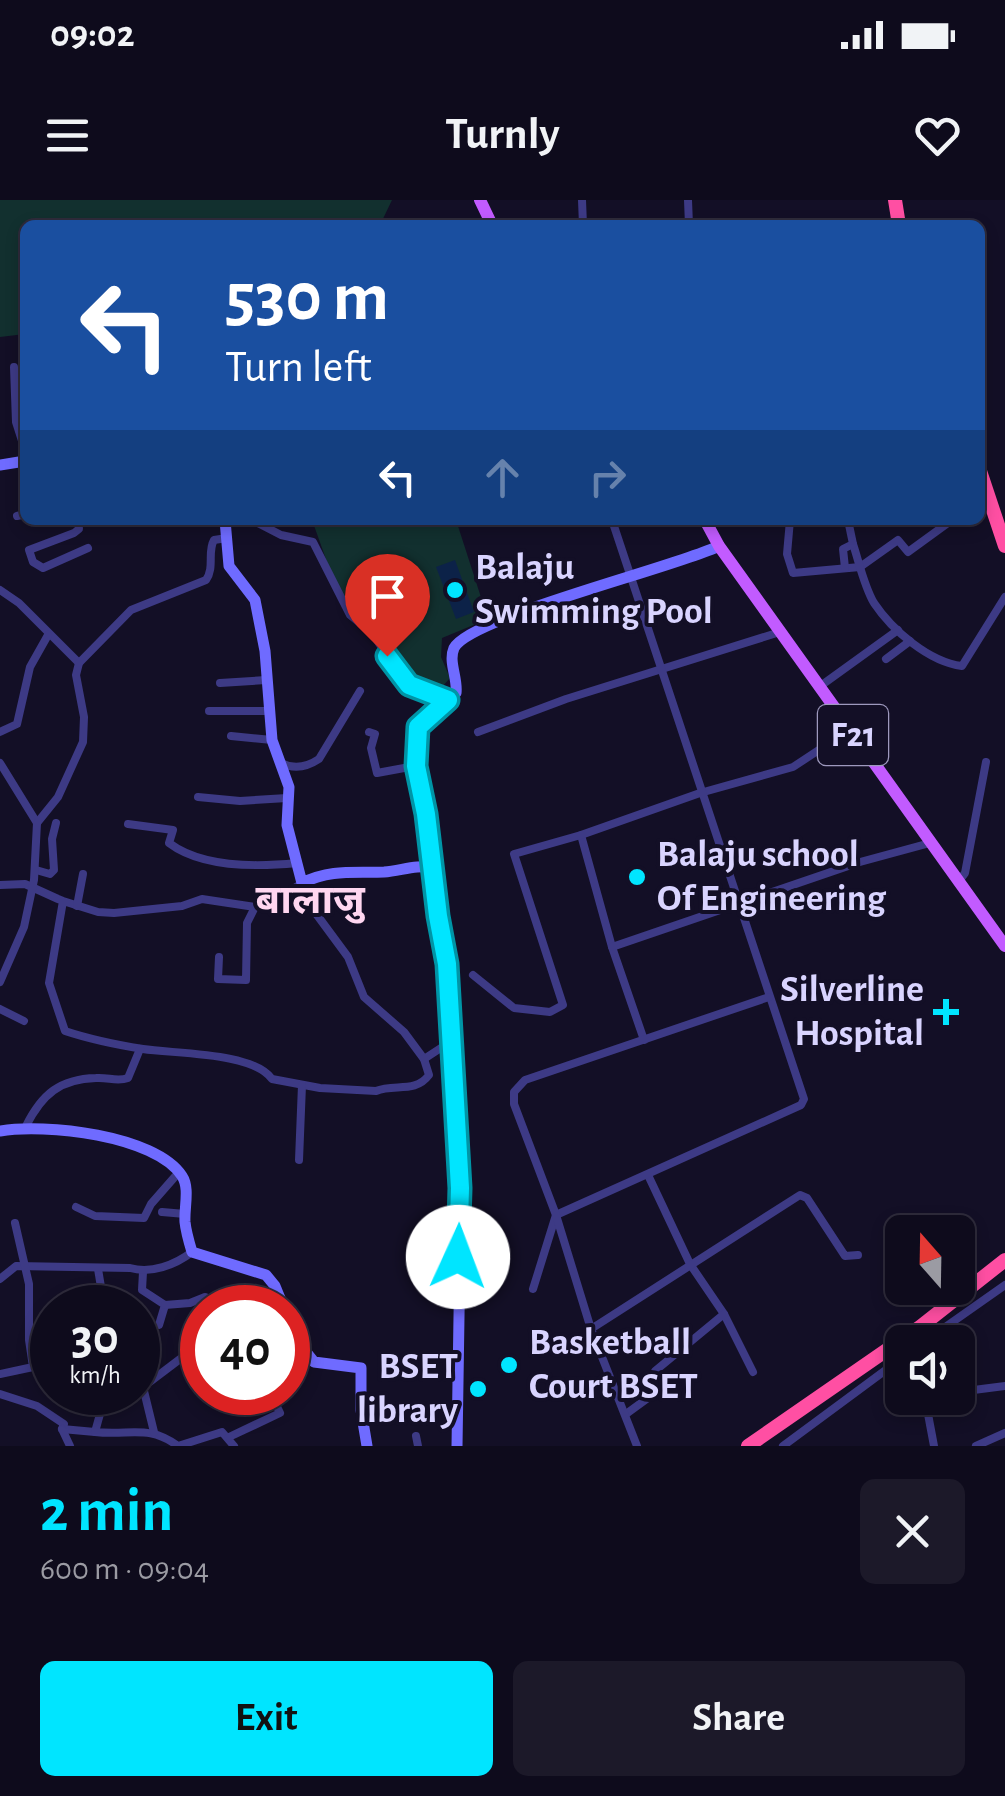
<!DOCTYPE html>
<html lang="en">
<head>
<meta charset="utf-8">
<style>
	:root { --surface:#0e0b1c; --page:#1c1929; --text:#f1f3f6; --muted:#9b9ba3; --line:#2e2b3b; --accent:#00e5ff }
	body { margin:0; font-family:"Alegreya Sans","Noto Sans Devanagari",sans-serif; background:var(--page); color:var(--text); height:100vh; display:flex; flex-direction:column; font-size:38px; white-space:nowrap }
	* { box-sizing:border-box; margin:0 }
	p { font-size:32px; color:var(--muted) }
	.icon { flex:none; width:55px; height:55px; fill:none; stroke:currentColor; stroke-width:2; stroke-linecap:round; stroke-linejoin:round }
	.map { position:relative; height:1246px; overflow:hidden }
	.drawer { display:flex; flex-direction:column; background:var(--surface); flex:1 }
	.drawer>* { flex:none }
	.hud { position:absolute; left:20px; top:20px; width:965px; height:305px; border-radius:15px; box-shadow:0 5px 15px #0003,0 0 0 2px var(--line); background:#1a4fa0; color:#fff; overflow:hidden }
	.needle { width:65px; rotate:340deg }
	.fabs { position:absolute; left:885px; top:1015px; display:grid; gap:20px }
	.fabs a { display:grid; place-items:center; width:90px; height:90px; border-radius:15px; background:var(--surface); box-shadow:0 5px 15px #0003,0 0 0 2px var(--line); font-size:50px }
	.speed { position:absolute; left:30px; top:1085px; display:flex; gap:20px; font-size:50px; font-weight:700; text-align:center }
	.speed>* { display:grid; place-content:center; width:130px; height:130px; border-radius:50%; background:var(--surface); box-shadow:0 5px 15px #0003,0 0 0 2px var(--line); line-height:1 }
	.speed small { font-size:25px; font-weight:400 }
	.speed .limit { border:15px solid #d22; background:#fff; color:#111 }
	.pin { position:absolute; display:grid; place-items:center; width:85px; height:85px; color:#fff; margin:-102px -42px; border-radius:50% 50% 50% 0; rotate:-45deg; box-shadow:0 0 10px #0007 }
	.pin .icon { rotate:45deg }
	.me { position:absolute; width:110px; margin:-55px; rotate:2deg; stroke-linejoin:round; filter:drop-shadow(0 0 8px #0008) }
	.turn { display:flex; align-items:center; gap:35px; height:210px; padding:0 40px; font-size:45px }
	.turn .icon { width:130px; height:130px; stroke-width:2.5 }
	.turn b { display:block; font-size:70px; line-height:85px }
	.lanes { display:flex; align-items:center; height:95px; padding:0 40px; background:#0003; justify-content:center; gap:50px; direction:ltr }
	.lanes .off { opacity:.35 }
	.round { display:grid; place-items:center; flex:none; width:105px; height:105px; border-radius:15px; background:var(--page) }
	.overview { display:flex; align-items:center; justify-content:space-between; height:170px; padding:0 40px }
	h1 { font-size:60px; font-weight:700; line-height:75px; color:var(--accent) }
	.action { display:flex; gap:20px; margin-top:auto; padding:20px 40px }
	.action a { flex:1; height:115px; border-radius:15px; background:var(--accent); color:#111; font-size:40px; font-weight:700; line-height:115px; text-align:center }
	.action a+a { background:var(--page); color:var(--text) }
	.status { display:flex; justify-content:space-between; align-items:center; height:70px; padding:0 50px; background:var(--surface); direction:ltr }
	.status svg { height:28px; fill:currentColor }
	header { display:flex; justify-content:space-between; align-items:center; height:130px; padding:0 40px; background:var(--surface); font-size:45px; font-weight:700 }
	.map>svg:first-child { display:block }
	.green { fill:#12302f }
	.water { fill:#0c2248 }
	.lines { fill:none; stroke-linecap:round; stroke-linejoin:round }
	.street { stroke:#3d3a85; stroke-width:8 }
	.secondary { stroke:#6f6bff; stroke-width:11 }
	.primary { stroke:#c25bff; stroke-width:12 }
	.highway { stroke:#ff4fa3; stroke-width:14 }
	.route-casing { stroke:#0095a6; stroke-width:25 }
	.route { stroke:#00e5ff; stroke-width:18 }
	.poi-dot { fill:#00e5ff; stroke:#130f26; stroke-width:4 }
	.labels { text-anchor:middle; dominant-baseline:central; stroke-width:8; stroke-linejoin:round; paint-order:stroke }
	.shield { fill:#130f26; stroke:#9e99be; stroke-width:2.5 }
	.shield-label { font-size:35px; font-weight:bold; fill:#d9d4ff }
	.poi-label { font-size:38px; font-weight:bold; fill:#d9d4ff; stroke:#130f26; text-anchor:start }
	.neighbourhood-label { font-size:40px; font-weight:bold; fill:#ffd6f0; stroke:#130f26 }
</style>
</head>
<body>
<div class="status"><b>09:02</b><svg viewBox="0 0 49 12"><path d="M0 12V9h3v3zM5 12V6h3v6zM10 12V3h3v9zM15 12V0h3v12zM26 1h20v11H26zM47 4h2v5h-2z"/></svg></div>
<header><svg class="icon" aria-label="menu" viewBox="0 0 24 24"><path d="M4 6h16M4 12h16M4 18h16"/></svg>Turnly<svg class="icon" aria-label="heart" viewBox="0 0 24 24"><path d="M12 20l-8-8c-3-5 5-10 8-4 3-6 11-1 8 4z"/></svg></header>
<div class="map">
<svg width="1005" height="1246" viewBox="0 0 1005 1246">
	<rect width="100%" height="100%" fill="#130f26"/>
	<g class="green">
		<polygon points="0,0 392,0 380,25 25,25 25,134 0,137"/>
		<polygon points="312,320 461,320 457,323 488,419 442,438 441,457 450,478 442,487 409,473 344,399 331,373"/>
	</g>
	<polygon class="water" points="455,360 474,412 456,419 436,367"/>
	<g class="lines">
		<g class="street">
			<polyline points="582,0 583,25"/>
			<polyline points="688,0 689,25"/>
			<polyline points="14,167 16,222 24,247 24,262"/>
			<polyline points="17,316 25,314"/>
			<polyline points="78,320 79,329 74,333 29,350 33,362 43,368 88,348"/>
			<polyline points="252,320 281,335 313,342 350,415 373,434 401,477 428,494 448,500"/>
			<polyline points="790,320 787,354 793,373 860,367 898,340 908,352 952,320"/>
			<path d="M853,344C859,362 864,386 874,403C892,430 929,462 962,466L1005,397"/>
			<polyline points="845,368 843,349 853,344 848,320"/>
			<polyline points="0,390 19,403 79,463"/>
			<polyline points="886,459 910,441"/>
			<polyline points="220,483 266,480"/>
			<polyline points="819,487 898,430"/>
			<polyline points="209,511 267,511"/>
			<polyline points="0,532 17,524 30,467 48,435"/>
			<polyline points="369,532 375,534 371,548 377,573 415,566"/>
			<polyline points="478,532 566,499 780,432"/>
			<polyline points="231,536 272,540"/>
			<polyline points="0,563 37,623"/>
			<path d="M281,563C295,570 307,567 319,559L360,491"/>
			<polyline points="198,597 240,601 287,598"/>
			<path d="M128,624L173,630L169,643C202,668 257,667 297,663"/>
			<polyline points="581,635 612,747 644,840"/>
			<polyline points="36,670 50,674 54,670 52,639 56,623"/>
			<polyline points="959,681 965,673 986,562"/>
			<path d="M0,685L25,684L58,699L63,701L98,712L114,713L182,706L202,699L255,707L279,698L302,683L317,715L348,757L364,797L404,832L424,859L429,875C415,894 394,883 376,891L320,888L272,879C253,852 175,854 143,849C118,845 89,839 65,831L49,783L63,701"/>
			<polyline points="77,706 83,674"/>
			<polyline points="612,747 860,662 930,643"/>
			<polyline points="219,757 218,779 246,780 247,723 255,707"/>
			<polyline points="473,775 514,808 550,812 563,805 514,654 581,635 700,593 793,567 849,530"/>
			<path d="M0,782L24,727L34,680L37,623L58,597L83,542L84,517L76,475L79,463L131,410L206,380C215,367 207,352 214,340L227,338"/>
			<polyline points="0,809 24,821"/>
			<polyline points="424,859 450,842"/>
			<path d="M26,926C42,894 60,879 96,878C108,877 117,882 128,878L140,849"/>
			<polyline points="299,960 302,885"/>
			<polyline points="648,975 690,1064 724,1114 753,1172"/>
			<polyline points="76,1007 95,1016 144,1018 151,1004 179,972"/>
			<polyline points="162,1012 185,1014"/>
			<polyline points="98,1069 101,1087 112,1108"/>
			<polyline points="143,1072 142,1090 165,1105 159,1125"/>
			<path d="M0,1079L16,1066L130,1068C151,1074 175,1065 192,1052"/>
			<polyline points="533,1089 556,1015 801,905 804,899 612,320"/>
			<polyline points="165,1105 190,1103 205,1097 212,1100 214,1108"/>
			<polyline points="591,1129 800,995 807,998 845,1056 858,1055"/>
			<polyline points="924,1142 1005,1085"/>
			<polyline points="0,1174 33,1167 29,1140 29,1084 15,1023"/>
			<polyline points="958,1192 1005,1186"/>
			<polyline points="0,1194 37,1206 64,1224 62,1229 95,1232"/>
			<path d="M105,1196L95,1232C130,1236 148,1224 178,1246L222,1232L234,1246"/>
			<polyline points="925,1198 934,1246"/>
			<polyline points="626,1214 652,1195 655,1171 724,1114"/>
			<polyline points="62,1229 70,1246"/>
			<polyline points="154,1232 143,1187 188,1153"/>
			<polyline points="416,1236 418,1246"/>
			<polyline points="229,1237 280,1213 270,1192"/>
			<polyline points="637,1246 591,1129 556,1015 514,904 514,892 525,880 769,797"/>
			<polyline points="783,1246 902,1158"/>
			<polyline points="976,1246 1005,1233"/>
		</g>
		<g class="secondary">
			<polyline points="0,265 25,261"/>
			<path d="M225,320L229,366L255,400L265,451L272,540L289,587L287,625L302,683C331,669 353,673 384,672C401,671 416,664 433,668"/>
			<path d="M0,931C44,923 155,935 182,976C190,988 184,1008 185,1022C186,1032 189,1042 192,1052L266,1075L275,1086L284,1108"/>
			<polyline points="288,1117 302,1147 314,1162 361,1168 361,1210 367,1246"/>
			<path d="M457,1246L461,987L447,764L438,716L426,614L415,566L418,527L456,493C458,478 448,462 454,448C470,417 676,367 719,346"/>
		</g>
		<g class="primary">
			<polyline points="480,0 492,25"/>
			<polyline points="705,320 719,346 1005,746"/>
		</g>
		<g class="highway">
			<polyline points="895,0 899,25"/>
			<polyline points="980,271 1005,346"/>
			<polyline points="748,1246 920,1127 1005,1060"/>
		</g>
	</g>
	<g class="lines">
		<g class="route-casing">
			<polyline id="route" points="387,456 409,485 448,500 418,527 416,566 426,614 438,716 447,764 460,988 458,1057"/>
		</g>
		<use href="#route" class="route"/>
	</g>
	<g class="poi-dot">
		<circle cx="455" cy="390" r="10"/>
		<circle cx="637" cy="677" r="10"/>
		<path d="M941 797h10v10h10v10h-10v10h-10v-10h-10v-10h10z"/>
		<circle cx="509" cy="1165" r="10"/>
		<circle cx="478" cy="1189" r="10"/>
	</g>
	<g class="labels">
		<rect class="shield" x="818" y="505" width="70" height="60" rx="8"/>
		<g class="shield-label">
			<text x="853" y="535">F21</text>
		</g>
		<g class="poi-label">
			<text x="475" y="368">Balaju<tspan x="475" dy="44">Swimming Pool</tspan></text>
			<text x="657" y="655">Balaju school<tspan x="657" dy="44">Of Engineering</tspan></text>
			<text x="924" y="790" text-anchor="end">Silverline<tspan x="924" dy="44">Hospital</tspan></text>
			<text x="529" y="1143">Basketball<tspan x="529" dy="44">Court BSET</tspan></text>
			<text x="458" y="1167" text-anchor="end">BSET<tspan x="458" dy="44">library</tspan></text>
		</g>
		<g class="neighbourhood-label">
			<text x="310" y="701">बालाजु</text>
		</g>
	</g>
</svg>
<div class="fabs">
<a><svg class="needle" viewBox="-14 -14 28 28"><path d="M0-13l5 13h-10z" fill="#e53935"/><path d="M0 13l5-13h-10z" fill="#9b9ba3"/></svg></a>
<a><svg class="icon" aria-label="sound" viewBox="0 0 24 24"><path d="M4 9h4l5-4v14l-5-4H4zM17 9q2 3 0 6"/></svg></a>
</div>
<div class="speed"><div>30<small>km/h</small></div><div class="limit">40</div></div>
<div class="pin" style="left:387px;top:456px;background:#d93025"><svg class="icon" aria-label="arrive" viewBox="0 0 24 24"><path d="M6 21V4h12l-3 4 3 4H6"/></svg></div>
<svg class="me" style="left:458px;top:1057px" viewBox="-20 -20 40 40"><circle r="19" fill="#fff"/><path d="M0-13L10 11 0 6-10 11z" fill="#00e5ff"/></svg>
<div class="hud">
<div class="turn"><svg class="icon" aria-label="left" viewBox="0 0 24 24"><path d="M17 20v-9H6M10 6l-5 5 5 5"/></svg><div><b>530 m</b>Turn left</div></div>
<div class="lanes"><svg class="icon" aria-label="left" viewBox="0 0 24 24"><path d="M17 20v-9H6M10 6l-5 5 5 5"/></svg><svg class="icon off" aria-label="ahead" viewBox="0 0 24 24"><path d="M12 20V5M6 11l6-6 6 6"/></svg><svg class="icon off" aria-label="right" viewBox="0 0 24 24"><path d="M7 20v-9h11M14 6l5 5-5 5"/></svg></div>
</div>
</div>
<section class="drawer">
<div class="overview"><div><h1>2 min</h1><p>600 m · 09:04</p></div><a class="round"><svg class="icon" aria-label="close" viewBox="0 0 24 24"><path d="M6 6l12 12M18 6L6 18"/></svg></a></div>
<div class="action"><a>Exit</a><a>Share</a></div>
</section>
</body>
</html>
